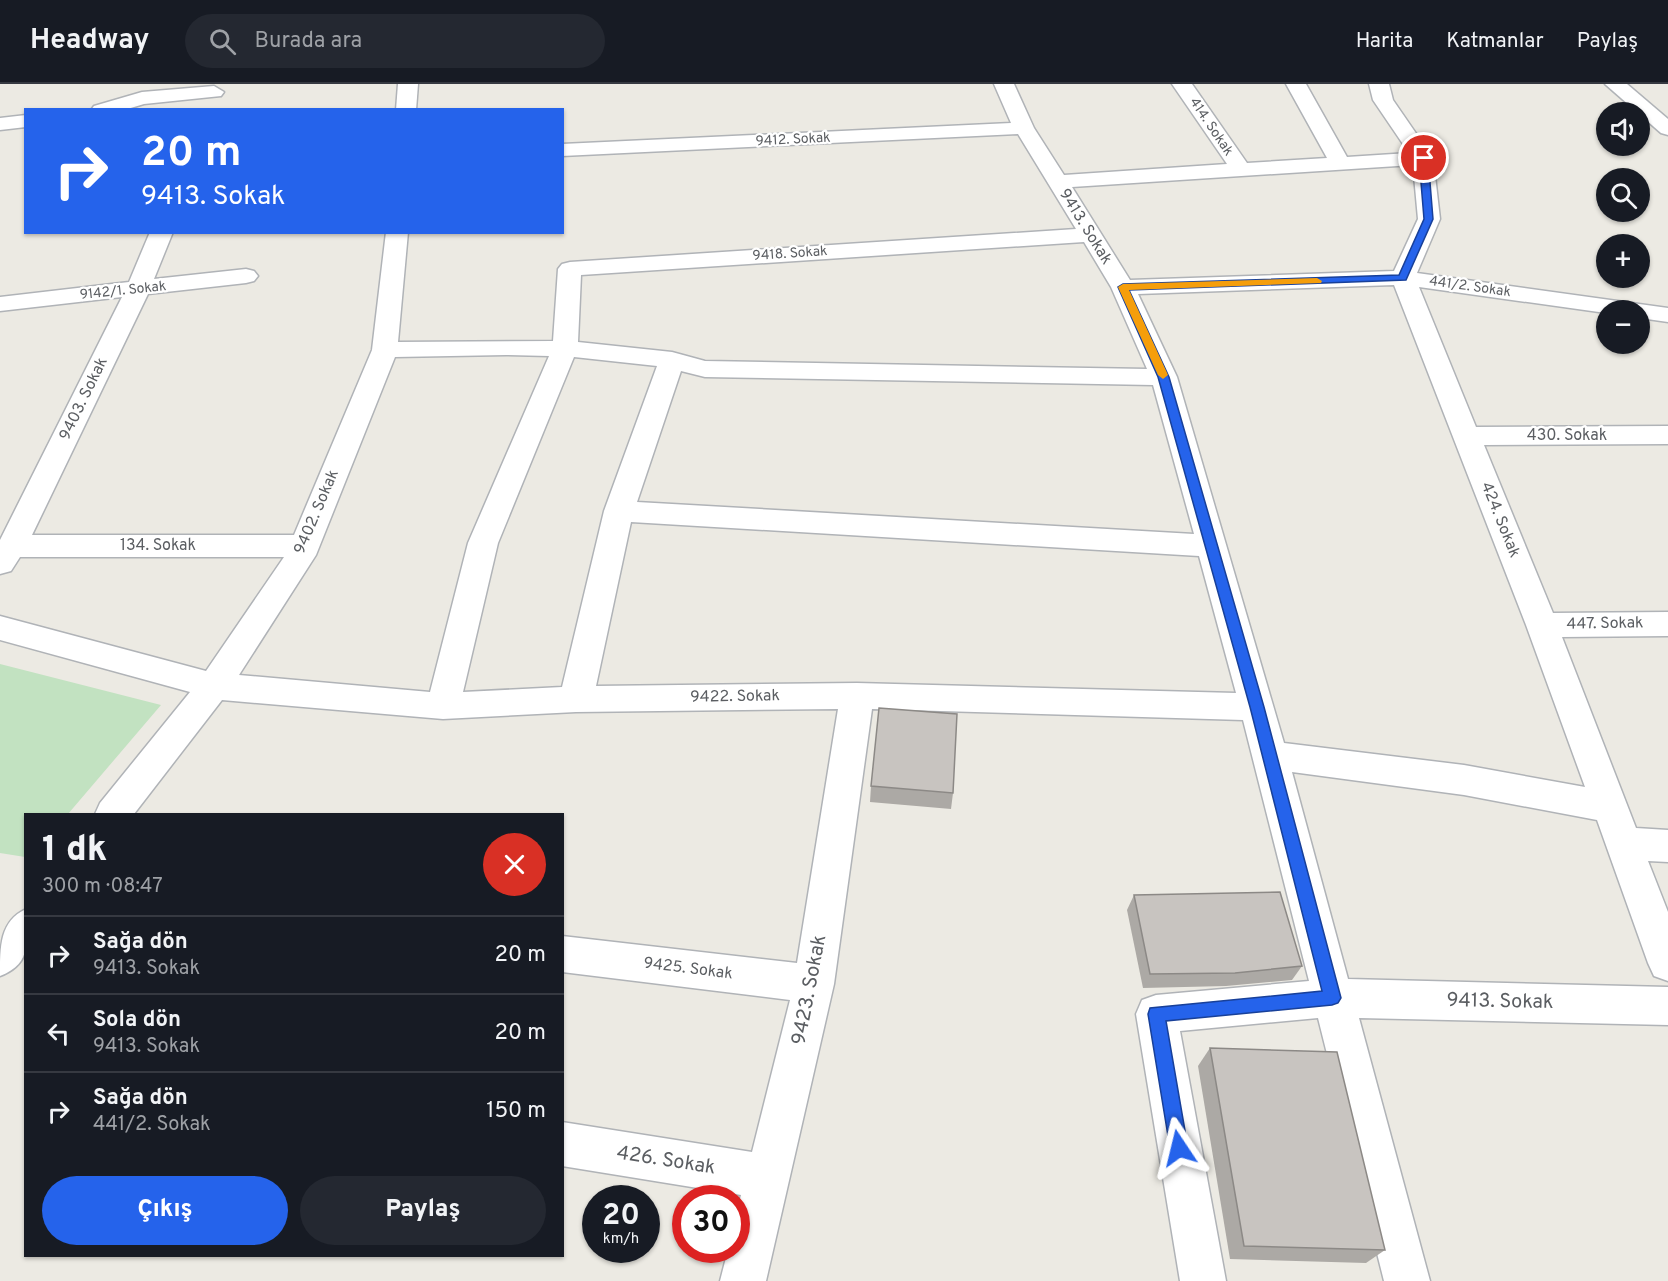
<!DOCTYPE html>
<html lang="tr">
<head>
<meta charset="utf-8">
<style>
	:root { --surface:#171b24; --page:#242831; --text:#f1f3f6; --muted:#9ea1a6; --line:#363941; --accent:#2563eb }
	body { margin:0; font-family:Overpass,sans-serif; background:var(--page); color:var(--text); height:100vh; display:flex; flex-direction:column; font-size:22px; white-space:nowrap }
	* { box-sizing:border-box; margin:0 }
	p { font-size:20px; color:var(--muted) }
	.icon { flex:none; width:33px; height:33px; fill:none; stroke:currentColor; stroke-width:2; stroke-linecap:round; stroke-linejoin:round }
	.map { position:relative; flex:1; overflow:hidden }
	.details { position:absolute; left:24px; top:729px; width:540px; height:444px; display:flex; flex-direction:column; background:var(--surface); border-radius:0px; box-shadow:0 2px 4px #0004 }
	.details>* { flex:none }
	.top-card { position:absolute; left:24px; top:24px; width:540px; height:126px; border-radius:0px; box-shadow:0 2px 4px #0004; background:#2563eb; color:#fff; overflow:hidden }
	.buttons { position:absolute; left:1596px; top:18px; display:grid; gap:12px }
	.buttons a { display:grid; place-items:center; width:54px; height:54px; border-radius:50%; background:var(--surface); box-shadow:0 2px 4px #0004; font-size:30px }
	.speed { position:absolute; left:582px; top:1101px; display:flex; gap:12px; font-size:30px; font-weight:700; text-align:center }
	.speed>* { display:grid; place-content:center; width:78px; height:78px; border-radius:50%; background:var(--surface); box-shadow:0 2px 4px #0004; line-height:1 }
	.speed small { font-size:15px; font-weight:400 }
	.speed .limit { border:9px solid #d22; background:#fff; color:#111 }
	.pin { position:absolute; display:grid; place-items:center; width:51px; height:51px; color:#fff; margin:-26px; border:3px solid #fff; border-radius:50%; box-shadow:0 2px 6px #0007 }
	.me { position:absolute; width:66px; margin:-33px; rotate:350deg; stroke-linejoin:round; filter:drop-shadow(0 0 4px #0008) }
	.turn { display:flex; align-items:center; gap:21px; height:126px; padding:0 18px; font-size:27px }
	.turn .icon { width:78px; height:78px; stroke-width:2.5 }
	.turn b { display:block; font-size:42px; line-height:51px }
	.round { display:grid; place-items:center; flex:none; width:63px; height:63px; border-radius:32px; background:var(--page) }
	.headline { display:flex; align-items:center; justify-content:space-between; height:102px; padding:0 18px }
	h1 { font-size:36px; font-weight:800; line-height:45px }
	.action { display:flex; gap:12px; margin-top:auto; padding:12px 18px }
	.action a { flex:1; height:69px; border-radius:36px; background:var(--accent); color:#fff; font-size:24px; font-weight:800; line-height:69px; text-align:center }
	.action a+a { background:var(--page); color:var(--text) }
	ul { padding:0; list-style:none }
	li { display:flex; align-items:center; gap:18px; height:78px; padding:0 18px; border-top:2px solid var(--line) }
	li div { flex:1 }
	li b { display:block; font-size:22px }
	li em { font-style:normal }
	header { display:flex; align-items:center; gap:36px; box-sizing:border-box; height:84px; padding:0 30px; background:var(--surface); border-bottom:2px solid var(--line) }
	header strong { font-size:28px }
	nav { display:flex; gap:33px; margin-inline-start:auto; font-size:21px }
	.search { width:420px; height:54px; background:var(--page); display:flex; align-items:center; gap:15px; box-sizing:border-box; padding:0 21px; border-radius:33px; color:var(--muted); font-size:22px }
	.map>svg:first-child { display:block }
	.green { fill:#c2e2c1 }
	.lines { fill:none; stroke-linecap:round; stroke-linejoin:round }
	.minor-casing { stroke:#b0b3b7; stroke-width:3 }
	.minor { fill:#fff; fill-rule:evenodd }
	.wall { fill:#aca9a5 }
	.building { fill:#c8c4c0; stroke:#8c8986; stroke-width:1.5 }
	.route { fill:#2563eb; stroke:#184099; stroke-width:1.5 }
	.slow { fill:#f59e0b }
	.labels { text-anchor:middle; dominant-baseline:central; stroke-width:4.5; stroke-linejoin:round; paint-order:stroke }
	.far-street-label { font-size:14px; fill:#5b5e62; stroke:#fff }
	.street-label { font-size:16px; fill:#5b5e62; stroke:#fff }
	.near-street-label { font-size:20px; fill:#5b5e62; stroke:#fff }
</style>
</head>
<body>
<header>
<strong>Headway</strong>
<div class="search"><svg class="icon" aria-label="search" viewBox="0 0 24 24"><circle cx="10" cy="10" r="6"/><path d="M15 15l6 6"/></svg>Burada ara</div>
<nav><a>Harita</a><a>Katmanlar</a><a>Paylaş</a></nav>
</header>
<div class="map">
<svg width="1668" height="1197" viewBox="0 0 1668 1197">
	<rect width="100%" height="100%" fill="#eceae3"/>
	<polygon class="green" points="0,580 161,621 68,730 26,730 25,773 0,769"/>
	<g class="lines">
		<g class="minor-casing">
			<g id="minor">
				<polygon points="398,0 418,0 416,26 396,26"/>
				<path d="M994,0H1014L1034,44L1064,91L1227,80L1172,0H1192L1247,79L1327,74L1286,0H1306L1347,73L1409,69L1373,16L1369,0H1389L1393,16L1433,74L1440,135L1417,189L1668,224V238L1640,234V226H1606V229L1419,203L1476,343L1668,342V360L1484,361L1553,529L1668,528V552L1562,553L1636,744L1668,746V778L1648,777L1668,828V897L1654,892L1648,879L1597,736L1464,711L1292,688L1348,895L1668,903V941L1359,934L1430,1197H1384L1318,934L1180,947L1226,1197H1180L1136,930L1142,916L1156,911L1309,897L1243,636L872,625L834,900L766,1197H720L728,1166H736V1130L741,1111L562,1082V1038L752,1068L790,916L562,888V852L797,879L838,625L576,628L443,635L222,616L134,730H95L100,719L190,608L0,556V532L206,587L284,473H20L11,487L0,490V456L122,213L0,227V213L129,198L150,148H173L154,195L246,185L254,187L258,192L254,197L246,199L148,210L32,451H294L372,266L386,148H408L398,258L553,257L558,185L562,180L570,178L1076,145L1018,50L562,72V60L1011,39ZM1413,81L1418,135L1394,187L1130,196L1072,103ZM1084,158L1111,203L1147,285L705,277L672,268L578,258L581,191ZM1394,201L1526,541L1585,703L1464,681L1284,659L1177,293L1138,210ZM506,271L549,272L468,459L430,608L239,591L316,471L395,273ZM574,273L657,282L604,427L562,603L463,608L498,459ZM681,287L705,293L1153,301L1194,450L637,418ZM631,438L1199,472L1236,609L857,599L596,602Z"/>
				<polygon points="1605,0 1627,0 1668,35 1668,51 1661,49"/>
				<polygon points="214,2 224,8 221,12 144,20 124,26 91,26 94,22 142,8"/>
				<polygon points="26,31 26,43 0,46 0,34"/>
				<path d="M26,825C26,855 34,879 0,892C0,862 0,837 26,825Z"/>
			</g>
		</g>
		<use href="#minor" class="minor"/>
	</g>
	<g class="wall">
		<polygon points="871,702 953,709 951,725 870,718"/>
		<polygon points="1134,811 1302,882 1292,896 1226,902 1143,904 1127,826"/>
		<polygon points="1210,964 1385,1166 1366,1179 1230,1175 1198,982"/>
	</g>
	<g class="building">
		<polygon points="879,624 957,630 953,709 871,702"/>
		<polygon points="1280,808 1302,882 1235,889 1150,890 1134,811"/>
		<polygon points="1210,964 1337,968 1385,1166 1244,1162"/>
	</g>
	<polygon class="route" points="1424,71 1428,74 1433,135 1406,196 1129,206 1169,293 1264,623 1341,914 1338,919 1332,921 1166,937 1188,1064 1186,1070 1179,1073 1173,1070 1170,1064 1148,930 1150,924 1322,907 1250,623 1158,293 1118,203 1123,200 1399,191 1424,135 1419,74"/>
	<polygon class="slow" points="1317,194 1322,197 1321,199 1129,206 1168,291 1163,295 1158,291 1118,203 1123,200"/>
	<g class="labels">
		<g class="far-street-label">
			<text transform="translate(1211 43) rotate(56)">414. Sokak</text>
			<text transform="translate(793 56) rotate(-3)">9412. Sokak</text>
			<text transform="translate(790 170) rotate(-4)">9418. Sokak</text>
			<text transform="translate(1470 203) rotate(8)">441/2. Sokak</text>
			<text transform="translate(123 207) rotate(-6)">9142/1. Sokak</text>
		</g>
		<g class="street-label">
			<text transform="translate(1085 143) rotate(58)">9413. Sokak</text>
			<text transform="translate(84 315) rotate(-64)">9403. Sokak</text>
			<text x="1567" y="352">430. Sokak</text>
			<text transform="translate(317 428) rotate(-67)">9402. Sokak</text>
			<text transform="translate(1500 436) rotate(68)">424. Sokak</text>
			<text x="158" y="462">134. Sokak</text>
			<text transform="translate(1605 540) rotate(-1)">447. Sokak</text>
			<text transform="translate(735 613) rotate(-1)">9422. Sokak</text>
			<text transform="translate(688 885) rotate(7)">9425. Sokak</text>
		</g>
		<g class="near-street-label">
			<text transform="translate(810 906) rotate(-79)">9423. Sokak</text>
			<text transform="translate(1500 918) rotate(1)">9413. Sokak</text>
			<text transform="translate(666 1077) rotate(9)">426. Sokak</text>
		</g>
	</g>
</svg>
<div class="buttons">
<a><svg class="icon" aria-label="sound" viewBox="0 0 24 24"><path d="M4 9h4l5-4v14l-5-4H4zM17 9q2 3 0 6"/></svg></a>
<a><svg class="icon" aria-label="search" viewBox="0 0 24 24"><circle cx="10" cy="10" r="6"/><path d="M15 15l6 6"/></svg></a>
<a>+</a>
<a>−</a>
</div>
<div class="speed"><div>20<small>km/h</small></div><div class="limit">30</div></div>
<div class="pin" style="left:1424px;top:74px;background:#d93025"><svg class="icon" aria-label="arrive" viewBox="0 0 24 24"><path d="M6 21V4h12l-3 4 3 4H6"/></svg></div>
<svg class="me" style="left:1179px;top:1064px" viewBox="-20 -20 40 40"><path d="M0-17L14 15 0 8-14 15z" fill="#2563eb" stroke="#fff" stroke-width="4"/></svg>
<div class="top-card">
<div class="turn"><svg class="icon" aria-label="right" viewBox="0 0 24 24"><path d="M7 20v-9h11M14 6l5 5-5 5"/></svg><div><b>20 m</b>9413. Sokak</div></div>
</div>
<section class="details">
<div class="headline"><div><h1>1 dk</h1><p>300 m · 08:47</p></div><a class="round" style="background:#d93025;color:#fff"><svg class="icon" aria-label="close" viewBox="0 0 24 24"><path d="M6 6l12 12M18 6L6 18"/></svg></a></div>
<ul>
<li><svg class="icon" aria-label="right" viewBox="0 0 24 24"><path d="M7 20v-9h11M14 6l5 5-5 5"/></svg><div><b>Sağa dön</b><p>9413. Sokak</p></div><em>20 m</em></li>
<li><svg class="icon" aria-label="left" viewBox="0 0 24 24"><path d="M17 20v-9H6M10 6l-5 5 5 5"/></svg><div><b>Sola dön</b><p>9413. Sokak</p></div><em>20 m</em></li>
<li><svg class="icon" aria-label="right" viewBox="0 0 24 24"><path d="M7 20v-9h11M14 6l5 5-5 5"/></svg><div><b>Sağa dön</b><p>441/2. Sokak</p></div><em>150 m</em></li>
</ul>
<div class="action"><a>Çıkış</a><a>Paylaş</a></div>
</section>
</div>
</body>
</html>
